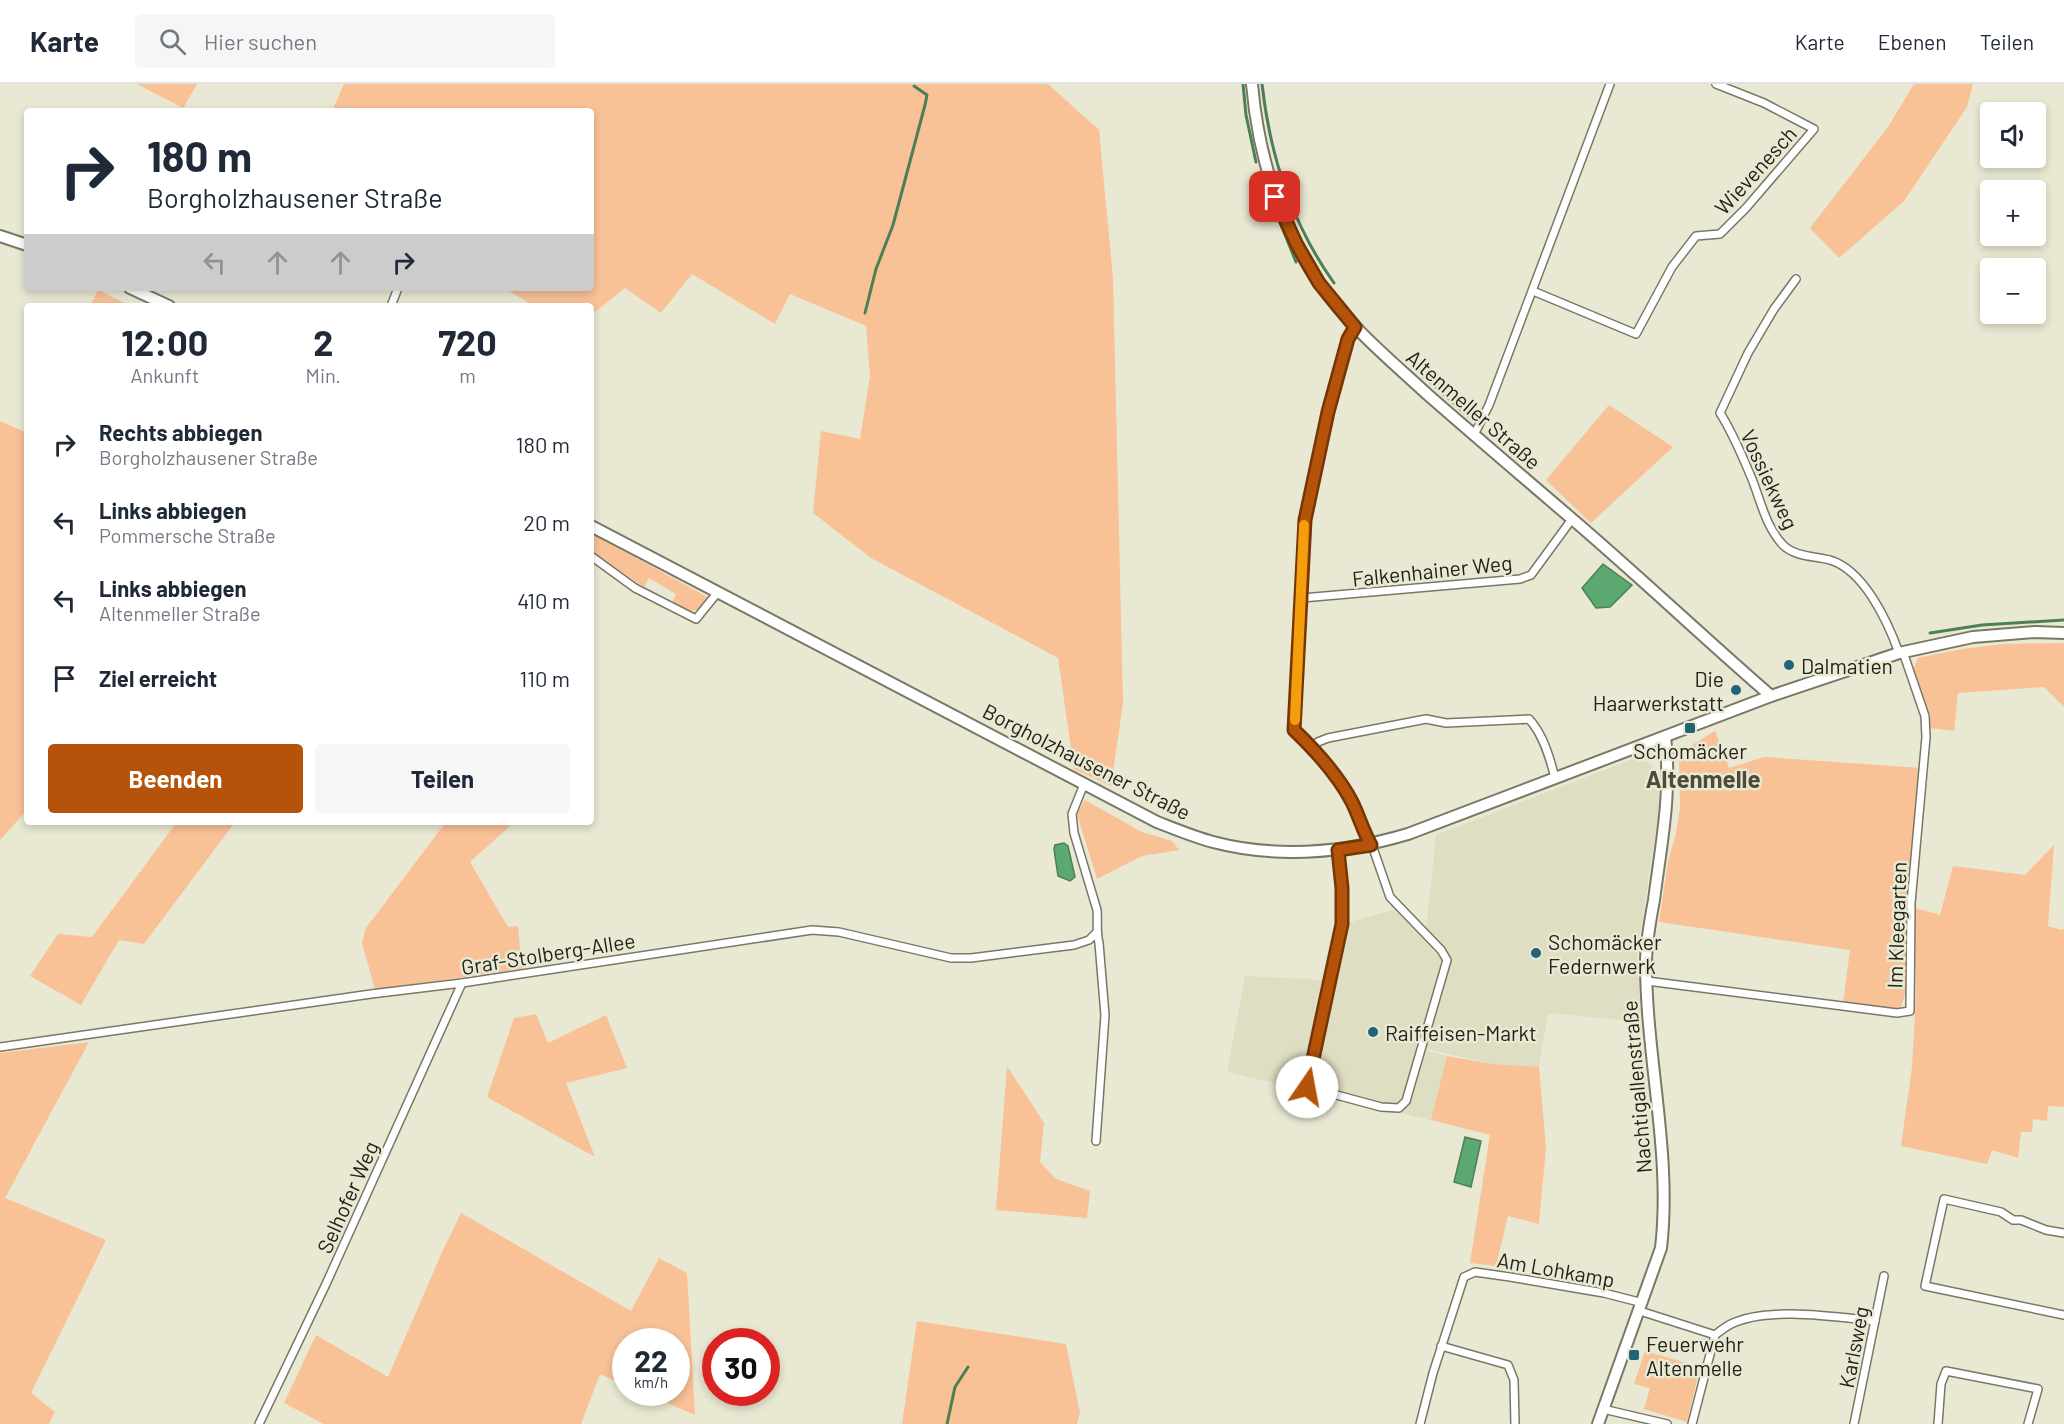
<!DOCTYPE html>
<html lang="de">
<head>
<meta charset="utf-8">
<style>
	:root { --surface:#fff; --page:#f6f6f7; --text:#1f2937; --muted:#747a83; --line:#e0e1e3; --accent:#b45309 }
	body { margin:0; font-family:Barlow,sans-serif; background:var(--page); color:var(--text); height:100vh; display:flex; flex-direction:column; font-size:22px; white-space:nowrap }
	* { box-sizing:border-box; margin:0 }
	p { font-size:20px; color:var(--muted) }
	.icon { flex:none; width:33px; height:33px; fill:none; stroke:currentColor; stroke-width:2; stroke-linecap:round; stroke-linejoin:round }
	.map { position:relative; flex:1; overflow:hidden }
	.drawer { position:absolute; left:24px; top:219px; width:570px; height:522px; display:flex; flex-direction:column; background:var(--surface); border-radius:6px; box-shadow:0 3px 9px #0003 }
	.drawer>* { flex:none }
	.guide { position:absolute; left:24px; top:24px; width:570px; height:183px; border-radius:6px; box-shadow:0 3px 9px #0003; background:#fff; color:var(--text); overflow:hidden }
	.buttons { position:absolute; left:1980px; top:18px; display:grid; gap:12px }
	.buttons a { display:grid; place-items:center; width:66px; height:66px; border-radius:6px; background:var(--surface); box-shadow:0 3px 9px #0003; font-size:30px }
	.speed { position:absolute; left:612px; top:1244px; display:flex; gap:12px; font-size:30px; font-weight:700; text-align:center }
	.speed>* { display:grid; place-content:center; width:78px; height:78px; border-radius:50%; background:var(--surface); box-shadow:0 3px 9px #0003; line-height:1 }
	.speed small { font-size:15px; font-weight:400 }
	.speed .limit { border:9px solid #d22; background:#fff; color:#111 }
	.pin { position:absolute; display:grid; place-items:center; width:51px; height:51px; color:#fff; margin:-26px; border-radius:12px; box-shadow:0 3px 9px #0006 }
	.me { position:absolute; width:66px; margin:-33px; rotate:12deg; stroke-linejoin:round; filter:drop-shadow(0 0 4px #0008) }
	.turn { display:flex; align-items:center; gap:21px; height:126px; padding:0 24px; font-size:27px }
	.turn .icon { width:78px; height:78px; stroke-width:2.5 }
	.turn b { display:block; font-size:42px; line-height:51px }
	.lanes { display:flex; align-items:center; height:57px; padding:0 24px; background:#0003; justify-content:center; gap:30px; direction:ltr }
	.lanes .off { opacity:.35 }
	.eta { display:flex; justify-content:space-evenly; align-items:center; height:102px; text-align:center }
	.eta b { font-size:36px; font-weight:700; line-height:42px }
	.primary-button { display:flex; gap:12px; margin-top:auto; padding:12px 24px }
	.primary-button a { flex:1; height:69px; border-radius:6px; background:var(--accent); color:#fff; font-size:24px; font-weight:700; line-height:69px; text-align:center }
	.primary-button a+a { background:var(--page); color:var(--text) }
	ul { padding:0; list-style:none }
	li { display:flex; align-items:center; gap:18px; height:78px; padding:0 24px }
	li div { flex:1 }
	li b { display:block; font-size:22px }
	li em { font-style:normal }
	header { display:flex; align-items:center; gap:36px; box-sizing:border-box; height:84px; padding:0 30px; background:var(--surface); border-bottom:2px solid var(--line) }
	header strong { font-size:28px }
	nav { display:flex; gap:33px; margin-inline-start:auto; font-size:21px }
	.search { width:420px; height:54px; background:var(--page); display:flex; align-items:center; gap:15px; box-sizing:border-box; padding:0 21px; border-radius:6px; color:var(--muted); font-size:22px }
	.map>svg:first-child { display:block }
	.built { fill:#dfddc2 }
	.green { fill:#f9c196 }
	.water { fill:#5ca871; stroke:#4b8057; stroke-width:1.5 }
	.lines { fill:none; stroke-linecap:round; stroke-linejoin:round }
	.stream { stroke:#4b8057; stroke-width:3 }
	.street-casing { stroke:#797866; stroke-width:10 }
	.secondary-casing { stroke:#797866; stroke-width:14 }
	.street { stroke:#fff; stroke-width:7 }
	.secondary { stroke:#fff; stroke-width:10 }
	.route-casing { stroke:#753606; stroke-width:15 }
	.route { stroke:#b45309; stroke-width:10 }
	.slow { stroke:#f59e0b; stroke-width:10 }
	.poi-dot { fill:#226477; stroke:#e9e8d3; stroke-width:2 }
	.labels { text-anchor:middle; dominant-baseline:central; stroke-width:5; stroke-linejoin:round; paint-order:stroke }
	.street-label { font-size:21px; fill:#22211a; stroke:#e9e8d3 }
	.poi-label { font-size:21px; fill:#22211a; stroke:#e9e8d3; text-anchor:start }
	.quarter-label { font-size:24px; font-weight:bold; fill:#4d4c3b; stroke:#e9e8d3 }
</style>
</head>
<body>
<header>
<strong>Karte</strong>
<div class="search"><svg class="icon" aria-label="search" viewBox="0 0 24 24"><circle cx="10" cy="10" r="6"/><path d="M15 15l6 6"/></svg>Hier suchen</div>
<nav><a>Karte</a><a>Ebenen</a><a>Teilen</a></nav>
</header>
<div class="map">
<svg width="2064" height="1340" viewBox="0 0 2064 1340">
	<rect width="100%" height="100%" fill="#e9e8d3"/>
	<polygon class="built" points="1638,673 1652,681 1659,708 1658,732 1637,870 1641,938 1548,929 1539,983 1492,980 1427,965 1443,900 1425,966 1447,972 1431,1036 1227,988 1245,892 1322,896 1336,839 1351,838 1395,825 1447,881 1449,872 1426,846 1436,751"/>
	<g class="green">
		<polygon points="137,0 197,0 183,24"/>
		<polygon points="344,0 1048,0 1099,46 1113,194 1123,619 1111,702 1074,685 1058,574 871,474 813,429 821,347 860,355 870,292 866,242 790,210 775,240 692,190 661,229 625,204 591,231 591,222 533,222 505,204 591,204 591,27 332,27"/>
		<polygon points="1914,0 1973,0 1967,23 1904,117 1839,174 1810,144 1888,43"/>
		<polygon points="98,206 131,222 90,222"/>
		<polygon points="1609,321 1673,363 1591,439 1546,396"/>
		<polygon points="0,337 27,349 27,726 0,756"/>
		<polygon points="591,449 709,514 702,524 690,528 672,519 676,510 649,494 644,503 591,467"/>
		<polygon points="2064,559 2064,623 2044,603 1958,609 1954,647 1930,644 1930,630 1913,586 1918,574 1962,565 2005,560"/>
		<path d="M1715,647L1729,684L1764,673L1921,684C1915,733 1909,781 1907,830C1906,861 1912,896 1900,926L1843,919L1850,866L1659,838L1668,778L1676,749L1680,723L1679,669Z"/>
		<polygon points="1085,716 1142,748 1172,757 1179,766 1142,772 1097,795 1077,730"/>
		<polygon points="177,738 235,738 144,860 119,856 81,921 30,892 58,850 92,853"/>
		<polygon points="446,738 492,738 510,742 470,778 508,843 518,842 522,885 375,905 362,859 366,844"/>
		<polygon points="2054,761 2048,842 2061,846 2064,845 2064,1023 2048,1022 2047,1037 2033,1035 2032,1048 2021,1048 2018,1074 1992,1066 1987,1080 1901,1062 1912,983 1916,913 1915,824 1940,831 1953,782 2025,791"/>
		<polygon points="536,930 548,959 606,931 627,984 566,999 595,1073 487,1013 514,934"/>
		<polygon points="89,958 5,1114 106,1156 31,1309 55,1328 49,1340 0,1340 0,969"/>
		<polygon points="1447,972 1492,980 1539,983 1546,1064 1539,1140 1508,1132 1496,1182 1470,1179 1490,1051 1431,1036"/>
		<polygon points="1007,982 1044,1039 1040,1078 1056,1095 1090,1107 1087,1134 996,1126"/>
		<polygon points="461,1129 631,1227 659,1174 687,1189 695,1331 642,1308 676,1308 676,1257 626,1257 625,1301 600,1290 581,1340 324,1340 284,1319 316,1251 388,1293 443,1166"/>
		<polygon points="917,1237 1066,1260 1080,1329 1077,1340 902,1340"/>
		<polygon points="1645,1267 1700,1283 1687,1338 1644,1325 1650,1304 1634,1300"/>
	</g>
	<g class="water">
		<polygon points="1603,480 1632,501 1610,523 1596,524 1582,504"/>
		<polygon points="1064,759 1068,762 1075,793 1070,797 1058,792 1054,765 1055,761"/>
		<polygon points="1465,1053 1481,1057 1471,1103 1454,1098"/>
	</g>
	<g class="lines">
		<g class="stream">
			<polyline points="1243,0 1246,31 1256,78"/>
			<path d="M1262,0C1270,72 1292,140 1334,199"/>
			<polyline points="1261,91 1296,178"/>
			<polyline points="865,229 876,185 893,141 925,21 927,11 914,2"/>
			<polyline points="1422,291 1468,332"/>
			<polyline points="1930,549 1982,541 2064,536"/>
			<polyline points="947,1340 955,1303 968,1283"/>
		</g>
		<g class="street-casing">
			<g id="street">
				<path d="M1796,195L1774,225L1748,269L1720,329C1733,349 1743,374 1752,395C1761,418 1766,443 1783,461C1795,473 1815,472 1830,476C1864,486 1888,538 1899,569"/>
				<polyline points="1533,207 1636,250 1672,183 1696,152 1720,150 1746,124 1814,45 1764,19 1716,0"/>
				<polyline points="391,222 398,204"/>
				<polyline points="1474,351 1489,321 1610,0"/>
				<polyline points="591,472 635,504 696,535 718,508"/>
				<polyline points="1302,514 1520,495 1531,491 1572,435"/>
				<path d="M1314,665L1318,658L1328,654L1426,635L1446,639L1529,635C1543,650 1550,674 1555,694"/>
				<path d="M1084,700L1072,730L1074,749L1097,826C1098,838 1096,848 1099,859L1105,931L1096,1057"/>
				<polyline points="1338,766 1342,840 1307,1003 1381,1023 1399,1024 1406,1017 1447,876 1441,866 1390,813 1374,767 1342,701 1314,665 1294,646 1305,436 1328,328 1348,255 1355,243"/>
				<polyline points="1647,897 1897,929 1910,927 1911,819 1926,653 1925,632 1903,568"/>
				<polyline points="0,963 371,910 462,899 812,846 839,848 951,874 971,874 1074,861 1089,856 1096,849"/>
				<polyline points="2064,1149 2046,1146 2021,1136 2013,1136 2001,1128 1944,1115 1925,1202 2064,1231"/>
				<path d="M1640,1227L1715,1251C1720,1247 1725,1243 1731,1240C1767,1222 1836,1233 1875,1237"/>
				<polyline points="1441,1262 1508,1281 1514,1296 1515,1340"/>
				<polyline points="1603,1325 1667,1340"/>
				<polyline points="259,1340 326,1200 462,899"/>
				<polyline points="1420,1340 1433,1289 1464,1193 1475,1188 1510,1193 1604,1209 1643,1219"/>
				<polyline points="1692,1340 1715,1251"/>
				<polyline points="1854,1340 1884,1192"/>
				<polyline points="1938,1340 1941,1300 1946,1287 2038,1305 2028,1340"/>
			</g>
		</g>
		<g class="secondary-casing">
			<g id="secondary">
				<path d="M1252,0C1258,70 1279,141 1320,200C1349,242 1389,275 1427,310C1475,352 1523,393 1571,434C1639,492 1704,554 1771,612"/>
				<polyline points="0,152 27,161"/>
				<polyline points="130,204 169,222"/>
				<path d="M591,442L1157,738C1175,745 1194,753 1213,758C1278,775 1344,769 1408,750L1771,612L1899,569L1973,553L2035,548L2064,549"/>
				<path d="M1598,1340L1661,1164C1672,1070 1646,974 1646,879C1646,858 1650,837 1654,816C1661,761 1672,708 1665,653"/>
			</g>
		</g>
		<use href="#street" class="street"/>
		<use href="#secondary" class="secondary"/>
	</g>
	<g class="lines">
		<g class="route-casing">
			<path id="route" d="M1275,113L1297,161L1319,199L1355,243L1348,255L1328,328L1305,436L1294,646C1316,667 1338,691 1352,718C1359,732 1363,747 1371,761L1338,766L1342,804V840L1307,1003"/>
		</g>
		<use href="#route" class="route"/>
		<polyline class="slow" points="1295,636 1304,441"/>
	</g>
	<g class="poi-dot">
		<circle cx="1789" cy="581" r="6"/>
		<circle cx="1736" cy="606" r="6"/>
		<rect x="1684" y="638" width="12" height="12" rx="3"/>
		<circle cx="1536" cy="869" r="6"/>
		<circle cx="1373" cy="948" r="6"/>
		<rect x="1628" y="1265" width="12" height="12" rx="3"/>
	</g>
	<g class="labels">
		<g class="street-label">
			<text transform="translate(1755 86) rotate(-48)">Wievenesch</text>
			<text transform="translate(1474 325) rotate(41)">Altenmeller Straße</text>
			<text transform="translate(1770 395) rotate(65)">Vossiekweg</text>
			<text transform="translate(1432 486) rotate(-6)">Falkenhainer Weg</text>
			<text transform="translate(1087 677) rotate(27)">Borgholzhausener Straße</text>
			<text transform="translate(1896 841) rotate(-88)">Im Kleegarten</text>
			<text transform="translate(548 869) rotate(-9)">Graf-Stolberg-Allee</text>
			<text transform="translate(1636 1003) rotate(-95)">Nachtigallenstraße</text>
			<text transform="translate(347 1113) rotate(-66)">Selhofer Weg</text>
			<text transform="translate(1556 1185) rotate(10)">Am Lohkamp</text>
			<text transform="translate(1853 1263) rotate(-79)">Karlsweg</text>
		</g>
		<g class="poi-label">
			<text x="1801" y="581">Dalmatien</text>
			<text x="1724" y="594" text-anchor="end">Die<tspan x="1724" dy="24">Haarwerkstatt</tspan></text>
			<text x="1690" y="666" text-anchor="middle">Schomäcker</text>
			<text x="1548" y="857">Schomäcker<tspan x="1548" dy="24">Federnwerk</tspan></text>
			<text x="1385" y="948">Raiffeisen-Markt</text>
			<text x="1646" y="1259">Feuerwehr<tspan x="1646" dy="24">Altenmelle</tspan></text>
		</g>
		<g class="quarter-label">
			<text x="1703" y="694">Altenmelle</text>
		</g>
	</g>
</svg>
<div class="buttons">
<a><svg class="icon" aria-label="sound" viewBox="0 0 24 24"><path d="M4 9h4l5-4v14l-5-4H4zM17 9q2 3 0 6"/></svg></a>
<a>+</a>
<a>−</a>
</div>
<div class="speed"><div>22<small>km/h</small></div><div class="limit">30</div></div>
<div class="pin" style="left:1275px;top:113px;background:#d93025"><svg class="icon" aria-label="arrive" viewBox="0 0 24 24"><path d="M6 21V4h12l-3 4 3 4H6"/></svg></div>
<svg class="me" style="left:1307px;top:1003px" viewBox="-20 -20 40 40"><circle r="19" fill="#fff"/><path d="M0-13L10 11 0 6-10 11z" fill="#b45309"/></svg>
<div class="guide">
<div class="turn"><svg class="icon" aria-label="right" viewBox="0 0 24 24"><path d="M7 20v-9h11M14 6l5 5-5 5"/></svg><div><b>180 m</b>Borgholzhausener Straße</div></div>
<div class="lanes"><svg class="icon off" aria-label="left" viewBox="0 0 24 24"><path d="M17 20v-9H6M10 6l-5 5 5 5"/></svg><svg class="icon off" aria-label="ahead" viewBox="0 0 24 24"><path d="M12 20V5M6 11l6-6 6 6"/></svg><svg class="icon off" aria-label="ahead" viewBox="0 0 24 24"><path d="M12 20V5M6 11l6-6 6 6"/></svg><svg class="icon" aria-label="right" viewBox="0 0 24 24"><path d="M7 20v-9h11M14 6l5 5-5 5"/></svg></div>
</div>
<section class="drawer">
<div class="eta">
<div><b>12:00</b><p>Ankunft</p></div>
<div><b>2</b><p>Min.</p></div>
<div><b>720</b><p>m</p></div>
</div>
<ul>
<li><svg class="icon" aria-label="right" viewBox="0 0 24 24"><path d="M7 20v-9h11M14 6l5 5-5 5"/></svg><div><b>Rechts abbiegen</b><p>Borgholzhausener Straße</p></div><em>180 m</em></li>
<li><svg class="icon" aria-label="left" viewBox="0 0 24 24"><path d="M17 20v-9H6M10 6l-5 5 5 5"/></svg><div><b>Links abbiegen</b><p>Pommersche Straße</p></div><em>20 m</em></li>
<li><svg class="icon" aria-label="left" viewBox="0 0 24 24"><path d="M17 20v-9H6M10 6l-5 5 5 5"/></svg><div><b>Links abbiegen</b><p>Altenmeller Straße</p></div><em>410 m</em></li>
<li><svg class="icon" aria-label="arrive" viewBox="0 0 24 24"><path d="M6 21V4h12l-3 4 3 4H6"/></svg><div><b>Ziel erreicht</b></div><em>110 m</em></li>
</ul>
<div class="primary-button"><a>Beenden</a><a>Teilen</a></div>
</section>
</div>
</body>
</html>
